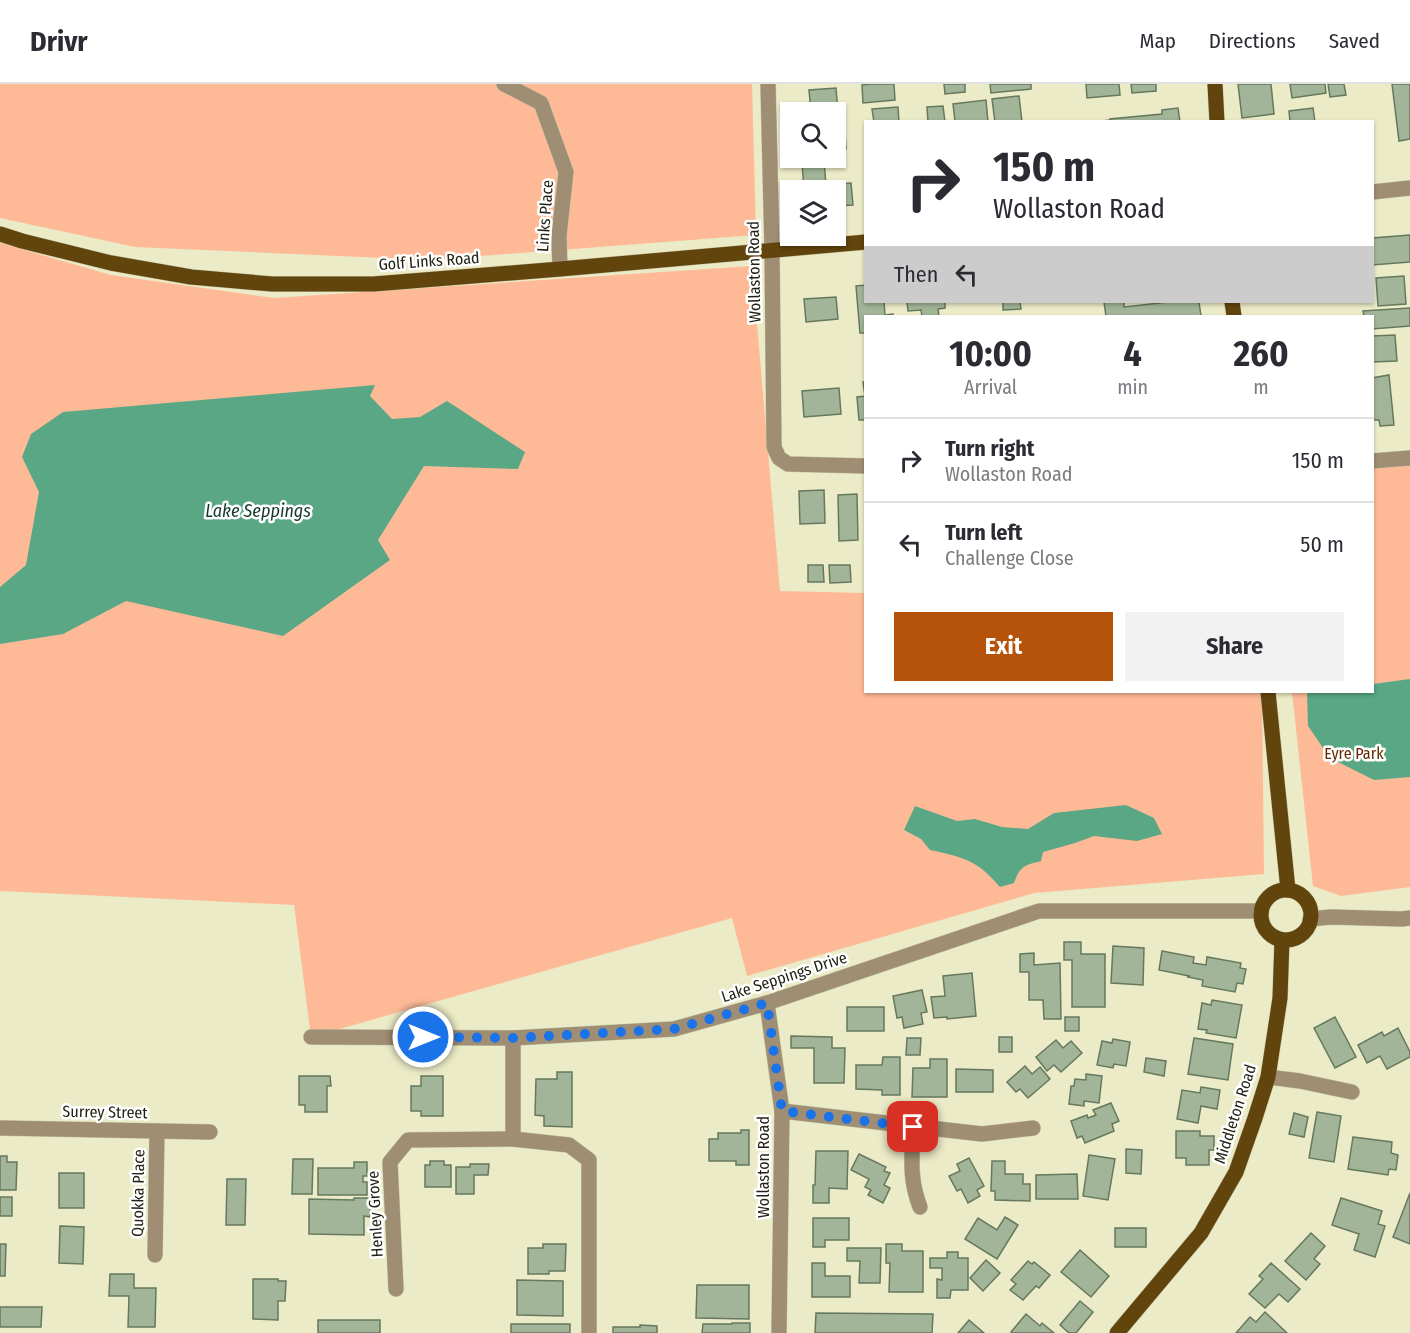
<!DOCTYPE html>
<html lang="en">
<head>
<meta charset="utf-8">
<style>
	:root { --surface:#fff; --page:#f2f2f3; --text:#2b2b33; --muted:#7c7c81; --line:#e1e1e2; --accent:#b45309 }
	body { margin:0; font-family:"Fira Sans Condensed",sans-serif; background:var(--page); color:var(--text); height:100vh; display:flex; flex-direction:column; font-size:22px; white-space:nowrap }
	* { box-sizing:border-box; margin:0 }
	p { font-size:20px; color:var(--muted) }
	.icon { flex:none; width:33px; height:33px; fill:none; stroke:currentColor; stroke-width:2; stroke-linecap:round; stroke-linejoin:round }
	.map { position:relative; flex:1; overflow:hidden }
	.drawer { position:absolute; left:864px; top:231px; width:510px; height:378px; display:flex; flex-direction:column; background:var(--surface); border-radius:0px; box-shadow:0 2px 4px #0004 }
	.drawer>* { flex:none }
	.guide { position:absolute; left:864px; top:36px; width:510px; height:183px; border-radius:0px; box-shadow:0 2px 4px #0004; background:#fff; color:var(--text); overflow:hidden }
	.buttons { position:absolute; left:780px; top:18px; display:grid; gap:12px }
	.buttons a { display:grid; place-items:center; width:66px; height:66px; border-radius:0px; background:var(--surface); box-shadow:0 2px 4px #0004; font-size:30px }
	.pin { position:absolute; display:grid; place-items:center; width:51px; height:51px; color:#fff; margin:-26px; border-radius:12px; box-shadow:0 3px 9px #0006 }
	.me { position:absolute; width:66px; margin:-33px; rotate:90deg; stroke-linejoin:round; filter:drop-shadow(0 0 4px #0008) }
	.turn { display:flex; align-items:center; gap:21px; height:126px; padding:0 30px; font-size:27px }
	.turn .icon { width:78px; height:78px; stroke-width:2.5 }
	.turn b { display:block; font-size:42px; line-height:51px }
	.then { display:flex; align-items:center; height:57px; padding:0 30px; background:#0003; gap:12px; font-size:22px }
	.eta { display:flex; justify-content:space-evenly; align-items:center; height:102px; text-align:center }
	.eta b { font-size:36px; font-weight:700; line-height:42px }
	.button { display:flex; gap:12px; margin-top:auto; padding:12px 30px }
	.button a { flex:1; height:69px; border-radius:0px; background:var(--accent); color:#fff; font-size:24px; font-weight:700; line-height:69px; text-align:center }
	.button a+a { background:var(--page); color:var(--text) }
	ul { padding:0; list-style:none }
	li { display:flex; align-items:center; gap:18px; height:84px; padding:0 30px; border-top:2px solid var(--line) }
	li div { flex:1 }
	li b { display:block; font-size:22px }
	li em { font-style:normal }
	header { display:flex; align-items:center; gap:36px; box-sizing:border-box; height:84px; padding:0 30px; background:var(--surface); border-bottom:2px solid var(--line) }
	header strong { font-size:28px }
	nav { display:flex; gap:33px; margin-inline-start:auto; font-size:21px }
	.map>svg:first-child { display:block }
	.green { fill:#feba97 }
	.water { fill:#59a785 }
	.building { fill:#a2b598; stroke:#66785d; stroke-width:1.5 }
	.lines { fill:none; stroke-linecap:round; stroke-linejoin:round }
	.minor-casing { stroke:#c7c7a7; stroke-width:16 }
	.major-casing { stroke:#c7c7a7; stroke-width:16 }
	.minor { stroke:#9f8e74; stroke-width:15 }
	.major { stroke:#62440d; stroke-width:15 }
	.route { stroke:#1a73e8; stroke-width:10; stroke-dasharray:0 18 }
	.labels { text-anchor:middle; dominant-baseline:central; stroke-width:5; stroke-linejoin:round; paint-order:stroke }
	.street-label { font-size:16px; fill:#222215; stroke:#fff }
	.park-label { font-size:16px; fill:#652a00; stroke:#fff }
	.water-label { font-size:18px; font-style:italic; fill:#15392a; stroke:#fff }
</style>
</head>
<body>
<header>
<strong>Drivr</strong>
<nav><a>Map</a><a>Directions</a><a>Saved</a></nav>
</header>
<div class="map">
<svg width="1410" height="1249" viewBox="0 0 1410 1249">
	<rect width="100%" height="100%" fill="#ebebc7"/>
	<g class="green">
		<polygon points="0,0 752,0 756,151 428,176 135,163 0,134"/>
		<polygon points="0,156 28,167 111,191 274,214 752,182 780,507 865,509 866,608 1262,608 1264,790 1034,809 747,892 732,834 311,953 294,821 0,807"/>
		<polygon points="1410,381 1410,803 1341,812 1313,802 1292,608 1372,608 1373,384"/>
	</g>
	<g class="water">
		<polygon points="375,301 370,312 392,335 420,333 447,317 525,368 518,385 424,382 378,456 390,476 283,552 126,517 63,550 0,560 0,503 26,481 39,408 22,373 31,350 63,328"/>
		<polygon points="1410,595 1410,693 1374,696 1330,674 1308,642 1307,608 1372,608 1373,600"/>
		<path d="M1126,721L1154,734L1162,750L1137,757L1094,752L1075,759L1043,768L1041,777C1025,781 1020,782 1014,799L1000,803C977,776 963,773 930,766L921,755L904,746L915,722L957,737L975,735L1002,743L1028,745L1054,729Z"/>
	</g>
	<g class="building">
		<polygon points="871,0 894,0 895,16 863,19 862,1"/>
		<polygon points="944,0 965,0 965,8 945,10"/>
		<polygon points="990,0 1031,0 1031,5 991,9"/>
		<polygon points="1086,0 1119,0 1120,11 1087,14"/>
		<polygon points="1131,0 1156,0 1156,7 1132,9"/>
		<polygon points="1238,0 1271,0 1274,30 1242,34"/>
		<polygon points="1290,0 1325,0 1326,9 1292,14"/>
		<polygon points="1328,0 1344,0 1346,11 1330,13"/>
		<polygon points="1392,0 1410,0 1410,55 1399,57"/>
		<polygon points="836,4 839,42 836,43 836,28 811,28 809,6"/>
		<polygon points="1019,12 1022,38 995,38 992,15"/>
		<polygon points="986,16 988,38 955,38 953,20"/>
		<polygon points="943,22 945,38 928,38 927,23"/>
		<polygon points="898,23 899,38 874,38 872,25"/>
		<polygon points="1178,24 1180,38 1095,38 1110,36 1110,35 1162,30 1162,26"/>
		<polygon points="1313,24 1315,38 1290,38 1289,27"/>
		<polygon points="845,49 846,65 836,66 836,50"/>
		<polygon points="824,77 826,101 851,99 853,121 836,122 836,106 804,106 802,79"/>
		<polygon points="1410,151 1410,178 1372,181 1372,154"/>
		<polygon points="1404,192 1406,220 1378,222 1376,194"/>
		<polygon points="866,201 866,218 884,218 885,231 893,230 893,232 866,232 866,249 860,249 856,202"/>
		<polygon points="836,213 838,235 806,238 804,215"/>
		<polygon points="907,218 945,218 945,224 938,225 939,232 922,232 921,226 908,227"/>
		<polygon points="1003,218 1020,218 1021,225 1003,226"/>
		<polygon points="1104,218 1124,218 1124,223 1169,218 1199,218 1201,232 1106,232"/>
		<polygon points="1410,224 1410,242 1372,245 1372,232 1364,232 1363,227"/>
		<polygon points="1395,251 1397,277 1372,278 1372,252"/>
		<polygon points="1389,291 1394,341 1380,342 1379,336 1372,336 1372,294"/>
		<polygon points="863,298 866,298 866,336 859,336 857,313 865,312"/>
		<polygon points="839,304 841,330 804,333 802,307"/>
		<polygon points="824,406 825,439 800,440 799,407"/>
		<polygon points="857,410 858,456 839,457 838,411"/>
		<polygon points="808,481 823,481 824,498 808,498"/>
		<polygon points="829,481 850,481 851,498 830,499"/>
		<polygon points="1064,858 1081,858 1081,870 1105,870 1105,923 1072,923 1072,876 1064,876"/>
		<polygon points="1113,862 1144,864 1143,901 1111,899"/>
		<polygon points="1162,867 1194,873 1193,879 1206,881 1207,873 1241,879 1240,884 1246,885 1243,900 1237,899 1235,908 1202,902 1203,896 1188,893 1189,892 1159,886"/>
		<polygon points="1034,869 1034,881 1060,879 1061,935 1044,935 1043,916 1029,916 1029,888 1020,888 1020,870"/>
		<polygon points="972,889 976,932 947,935 947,933 934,934 931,913 945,912 943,892"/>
		<polygon points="922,906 927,928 921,929 923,940 904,944 902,933 897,934 893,912"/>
		<polygon points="1212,916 1242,921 1236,954 1206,949 1207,946 1198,945 1202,919 1211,921"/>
		<rect x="847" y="923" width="37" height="24"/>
		<rect x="1065" y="933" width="14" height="14"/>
		<polygon points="1335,933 1356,973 1335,984 1314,944"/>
		<polygon points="1398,944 1410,968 1410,973 1387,985 1380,972 1367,979 1358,961 1382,948 1384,952"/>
		<polygon points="791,952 832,953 832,964 845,964 844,999 814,999 814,964 791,964"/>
		<rect x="999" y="953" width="13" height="15"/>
		<polygon points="907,954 921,954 920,971 906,971"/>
		<polygon points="1194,954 1233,960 1228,996 1188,990"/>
		<polygon points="1113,955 1130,958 1126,982 1114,980 1113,984 1097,981 1102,957 1112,959"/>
		<polygon points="1056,956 1063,964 1071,957 1082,969 1061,988 1054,981 1047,987 1036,973"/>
		<polygon points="883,973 900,973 900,1011 882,1011 882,1006 856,1005 856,981 882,981"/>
		<polygon points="1146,974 1166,977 1164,992 1144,988"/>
		<polygon points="930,975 947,975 947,1013 912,1013 913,984 930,984"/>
		<polygon points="1025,982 1032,990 1040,983 1050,995 1028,1014 1020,1005 1016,1008 1007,998"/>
		<polygon points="956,985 993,986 993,1008 956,1008"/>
		<polygon points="557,988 572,988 572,1043 544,1042 544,1032 535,1031 536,995 557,995"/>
		<polygon points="1086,990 1102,992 1099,1019 1084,1017 1084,1022 1069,1020 1071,1002 1074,1002 1075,995 1086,996"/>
		<polygon points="299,992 330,992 331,1002 327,1002 327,1028 305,1028 305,1021 299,1021"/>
		<polygon points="421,992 443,992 443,1032 421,1032 421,1027 411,1027 411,1002 421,1002"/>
		<polygon points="1201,1003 1220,1006 1217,1025 1201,1022 1198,1039 1177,1035 1182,1006 1200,1009"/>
		<polygon points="1111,1019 1119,1037 1112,1040 1114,1047 1085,1059 1082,1052 1077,1054 1071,1037 1087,1031 1088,1034 1096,1031 1093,1026"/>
		<polygon points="1317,1028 1341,1032 1334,1078 1309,1074"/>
		<polygon points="1294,1029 1308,1033 1304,1053 1289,1050"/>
		<polygon points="741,1046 749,1046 749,1081 736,1081 736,1077 709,1077 709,1055 718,1055 718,1049 741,1049"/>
		<polygon points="1176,1047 1200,1047 1200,1052 1214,1052 1214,1066 1209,1066 1209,1081 1186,1081 1186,1074 1176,1074"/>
		<polygon points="1353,1053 1392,1058 1391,1069 1398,1071 1396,1086 1389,1085 1388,1091 1348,1085"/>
		<polygon points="1126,1065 1142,1066 1141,1090 1126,1089"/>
		<polygon points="816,1067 848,1067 847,1105 829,1104 829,1119 813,1119 813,1101 815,1101"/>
		<polygon points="859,1070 886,1083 884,1087 890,1089 884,1101 890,1104 883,1119 868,1111 871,1106 865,1103 869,1095 851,1086"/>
		<polygon points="1089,1071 1115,1075 1108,1116 1083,1112"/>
		<polygon points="0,1072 7,1072 7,1078 17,1078 16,1106 0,1106"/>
		<polygon points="969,1074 984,1102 977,1106 980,1112 968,1119 961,1105 957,1107 949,1092 960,1087 957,1080"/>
		<polygon points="293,1075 313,1075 312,1110 292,1110"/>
		<polygon points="430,1077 444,1077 444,1081 451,1081 451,1103 425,1103 425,1081 430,1081"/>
		<polygon points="992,1077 1005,1077 1005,1090 1023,1090 1023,1100 1030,1100 1030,1117 995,1116 995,1107 991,1107"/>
		<polygon points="354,1078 367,1078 367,1092 363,1092 363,1098 367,1098 367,1111 318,1111 318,1084 354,1084"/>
		<polygon points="470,1080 489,1080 488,1091 474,1091 474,1110 456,1110 456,1083 470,1083"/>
		<rect x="59" y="1089" width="25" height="35"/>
		<polygon points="1077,1090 1078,1115 1036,1115 1036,1091"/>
		<polygon points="227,1095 246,1095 245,1141 226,1141"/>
		<polygon points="1410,1109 1410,1160 1393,1153"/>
		<rect x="0" y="1113" width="12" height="19"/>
		<polygon points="354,1114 371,1114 370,1133 364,1132 364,1151 309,1150 309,1115 354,1116"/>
		<polygon points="1341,1114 1382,1127 1378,1140 1385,1142 1375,1173 1354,1166 1359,1150 1332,1141"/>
		<polygon points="1005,1133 1018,1141 997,1175 965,1155 978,1134 997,1146"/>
		<polygon points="813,1134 849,1134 849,1156 825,1156 825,1163 813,1163"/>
		<polygon points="60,1142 84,1143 83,1180 59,1179"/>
		<rect x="1115" y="1144" width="31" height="19"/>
		<polygon points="1311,1149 1325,1162 1314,1175 1320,1180 1306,1196 1285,1177"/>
		<polygon points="0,1160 6,1160 5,1192 0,1192"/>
		<polygon points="543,1160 566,1160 565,1187 549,1187 549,1190 528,1190 528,1164 543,1164"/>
		<polygon points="886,1160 902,1160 902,1167 923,1167 923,1208 889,1208 890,1179 886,1179"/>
		<polygon points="847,1164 881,1164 880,1199 859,1199 860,1177 847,1177"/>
		<polygon points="1080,1166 1109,1192 1091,1213 1061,1188"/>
		<polygon points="947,1168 958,1168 958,1174 968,1174 968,1206 951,1206 950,1214 937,1214 937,1195 942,1196 942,1184 930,1184 930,1174 947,1174"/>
		<polygon points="986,1176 1000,1189 983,1207 970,1194"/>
		<polygon points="1028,1177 1032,1180 1034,1178 1050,1191 1039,1204 1036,1202 1023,1216 1010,1206 1016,1200 1011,1196"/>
		<polygon points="812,1179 825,1179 825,1192 850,1192 850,1213 812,1213"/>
		<polygon points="1271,1179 1300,1205 1288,1218 1279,1210 1265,1224 1249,1210 1263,1195 1259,1192"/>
		<polygon points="110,1190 134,1190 134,1204 156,1204 155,1243 128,1243 129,1212 109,1212"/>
		<polygon points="253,1195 278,1195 278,1197 286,1197 285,1217 278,1217 278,1236 253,1235"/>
		<polygon points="517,1196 563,1197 563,1232 517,1231"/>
		<polygon points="697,1201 749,1201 749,1235 696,1234"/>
		<polygon points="1080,1217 1093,1228 1076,1249 1069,1249 1060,1241"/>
		<polygon points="0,1223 42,1223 41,1243 0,1243"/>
		<polygon points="1265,1228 1287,1249 1236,1249 1250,1233 1256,1238"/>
		<polygon points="816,1229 933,1230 932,1249 815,1249"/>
		<polygon points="1026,1230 1040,1242 1042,1239 1054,1249 1012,1249 1011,1248"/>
		<rect x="318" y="1236" width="62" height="13"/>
		<polygon points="969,1236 984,1249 958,1249"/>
		<polygon points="732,1239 750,1239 750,1249 702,1249 703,1240 732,1240"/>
		<rect x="511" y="1240" width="59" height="9"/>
		<polygon points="640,1241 657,1242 657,1249 613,1249 613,1243 640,1243"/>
	</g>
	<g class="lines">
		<g class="minor-casing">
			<g id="minor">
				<polyline points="504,0 541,19 566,88 559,152 560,185"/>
				<polyline points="768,0 772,167 774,363 779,374 788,380 866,382"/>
				<polyline points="1372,108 1410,104"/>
				<polyline points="1372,377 1410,374"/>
				<polyline points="1310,835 1331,833 1402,835 1410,834"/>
				<polyline points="767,919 782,1027 779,1249"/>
				<polyline points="311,953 513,954 674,945 767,919 1039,827 1261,827"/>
				<polyline points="513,954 513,1055"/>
				<polyline points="1268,993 1300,997 1352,1008"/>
				<polyline points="782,1027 982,1050 1033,1044"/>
				<path d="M913,1043C912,1073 909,1095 920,1123"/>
				<polyline points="0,1044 210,1048"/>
				<polyline points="155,1171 157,1047"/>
				<polyline points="396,1205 390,1078 408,1056 513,1055 569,1061 589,1076 589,1249"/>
			</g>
		</g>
		<g class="major-casing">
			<g id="major">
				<polyline points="1215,0 1217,38"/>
				<polyline points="0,150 22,157 111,179 191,193 272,200 374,200 560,185 866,158"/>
				<polyline points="1232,218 1234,232"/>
				<polyline points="1268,608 1288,806"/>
				<circle cx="1286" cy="831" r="25"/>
				<polyline points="1117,1249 1201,1149 1236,1088 1255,1034 1268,993 1280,914 1282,856"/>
			</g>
		</g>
		<use href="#minor" class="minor"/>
		<use href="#major" class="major"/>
	</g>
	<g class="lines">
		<polyline class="route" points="423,953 513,954 674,945 767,919 782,1027 913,1043"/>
	</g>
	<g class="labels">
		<g class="street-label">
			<text transform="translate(545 132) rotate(-86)">Links Place</text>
			<text transform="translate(429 177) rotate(-4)">Golf Links Road</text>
			<text transform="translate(754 188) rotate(-91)">Wollaston Road</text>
			<text transform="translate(784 893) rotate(-18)">Lake Seppings Drive</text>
			<text transform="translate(105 1028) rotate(1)">Surrey Street</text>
			<text transform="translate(1235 1030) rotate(-72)">Middleton Road</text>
			<text transform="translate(763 1083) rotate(-90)">Wollaston Road</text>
			<text transform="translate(138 1109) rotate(-89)">Quokka Place</text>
			<text transform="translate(375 1130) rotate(-93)">Henley Grove</text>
		</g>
		<g class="park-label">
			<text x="1354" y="669">Eyre Park</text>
		</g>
		<g class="water-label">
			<text x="258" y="427">Lake Seppings</text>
		</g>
	</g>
</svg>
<div class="buttons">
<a><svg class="icon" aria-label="search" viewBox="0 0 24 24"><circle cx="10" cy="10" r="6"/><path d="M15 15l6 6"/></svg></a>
<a><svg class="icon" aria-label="layers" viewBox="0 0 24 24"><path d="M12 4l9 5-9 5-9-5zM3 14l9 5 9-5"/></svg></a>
</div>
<div class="pin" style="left:913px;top:1043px;background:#d93025"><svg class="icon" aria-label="arrive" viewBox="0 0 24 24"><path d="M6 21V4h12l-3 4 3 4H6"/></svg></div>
<svg class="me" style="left:423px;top:953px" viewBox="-20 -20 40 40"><circle r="17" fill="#1a73e8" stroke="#fff" stroke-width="3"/><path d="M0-11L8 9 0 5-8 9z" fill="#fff"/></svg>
<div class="guide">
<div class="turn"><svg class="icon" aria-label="right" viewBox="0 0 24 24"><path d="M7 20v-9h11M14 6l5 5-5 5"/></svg><div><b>150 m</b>Wollaston Road</div></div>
<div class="then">Then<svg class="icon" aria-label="left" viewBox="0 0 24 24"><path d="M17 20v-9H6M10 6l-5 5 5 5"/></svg></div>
</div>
<section class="drawer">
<div class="eta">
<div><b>10:00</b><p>Arrival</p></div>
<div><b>4</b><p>min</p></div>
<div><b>260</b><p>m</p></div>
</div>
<ul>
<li><svg class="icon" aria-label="right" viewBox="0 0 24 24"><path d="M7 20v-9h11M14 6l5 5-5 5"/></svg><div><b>Turn right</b><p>Wollaston Road</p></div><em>150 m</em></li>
<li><svg class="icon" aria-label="left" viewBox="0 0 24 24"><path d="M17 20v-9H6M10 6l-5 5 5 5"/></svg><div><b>Turn left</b><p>Challenge Close</p></div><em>50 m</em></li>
</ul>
<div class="button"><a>Exit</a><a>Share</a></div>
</section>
</div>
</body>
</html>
